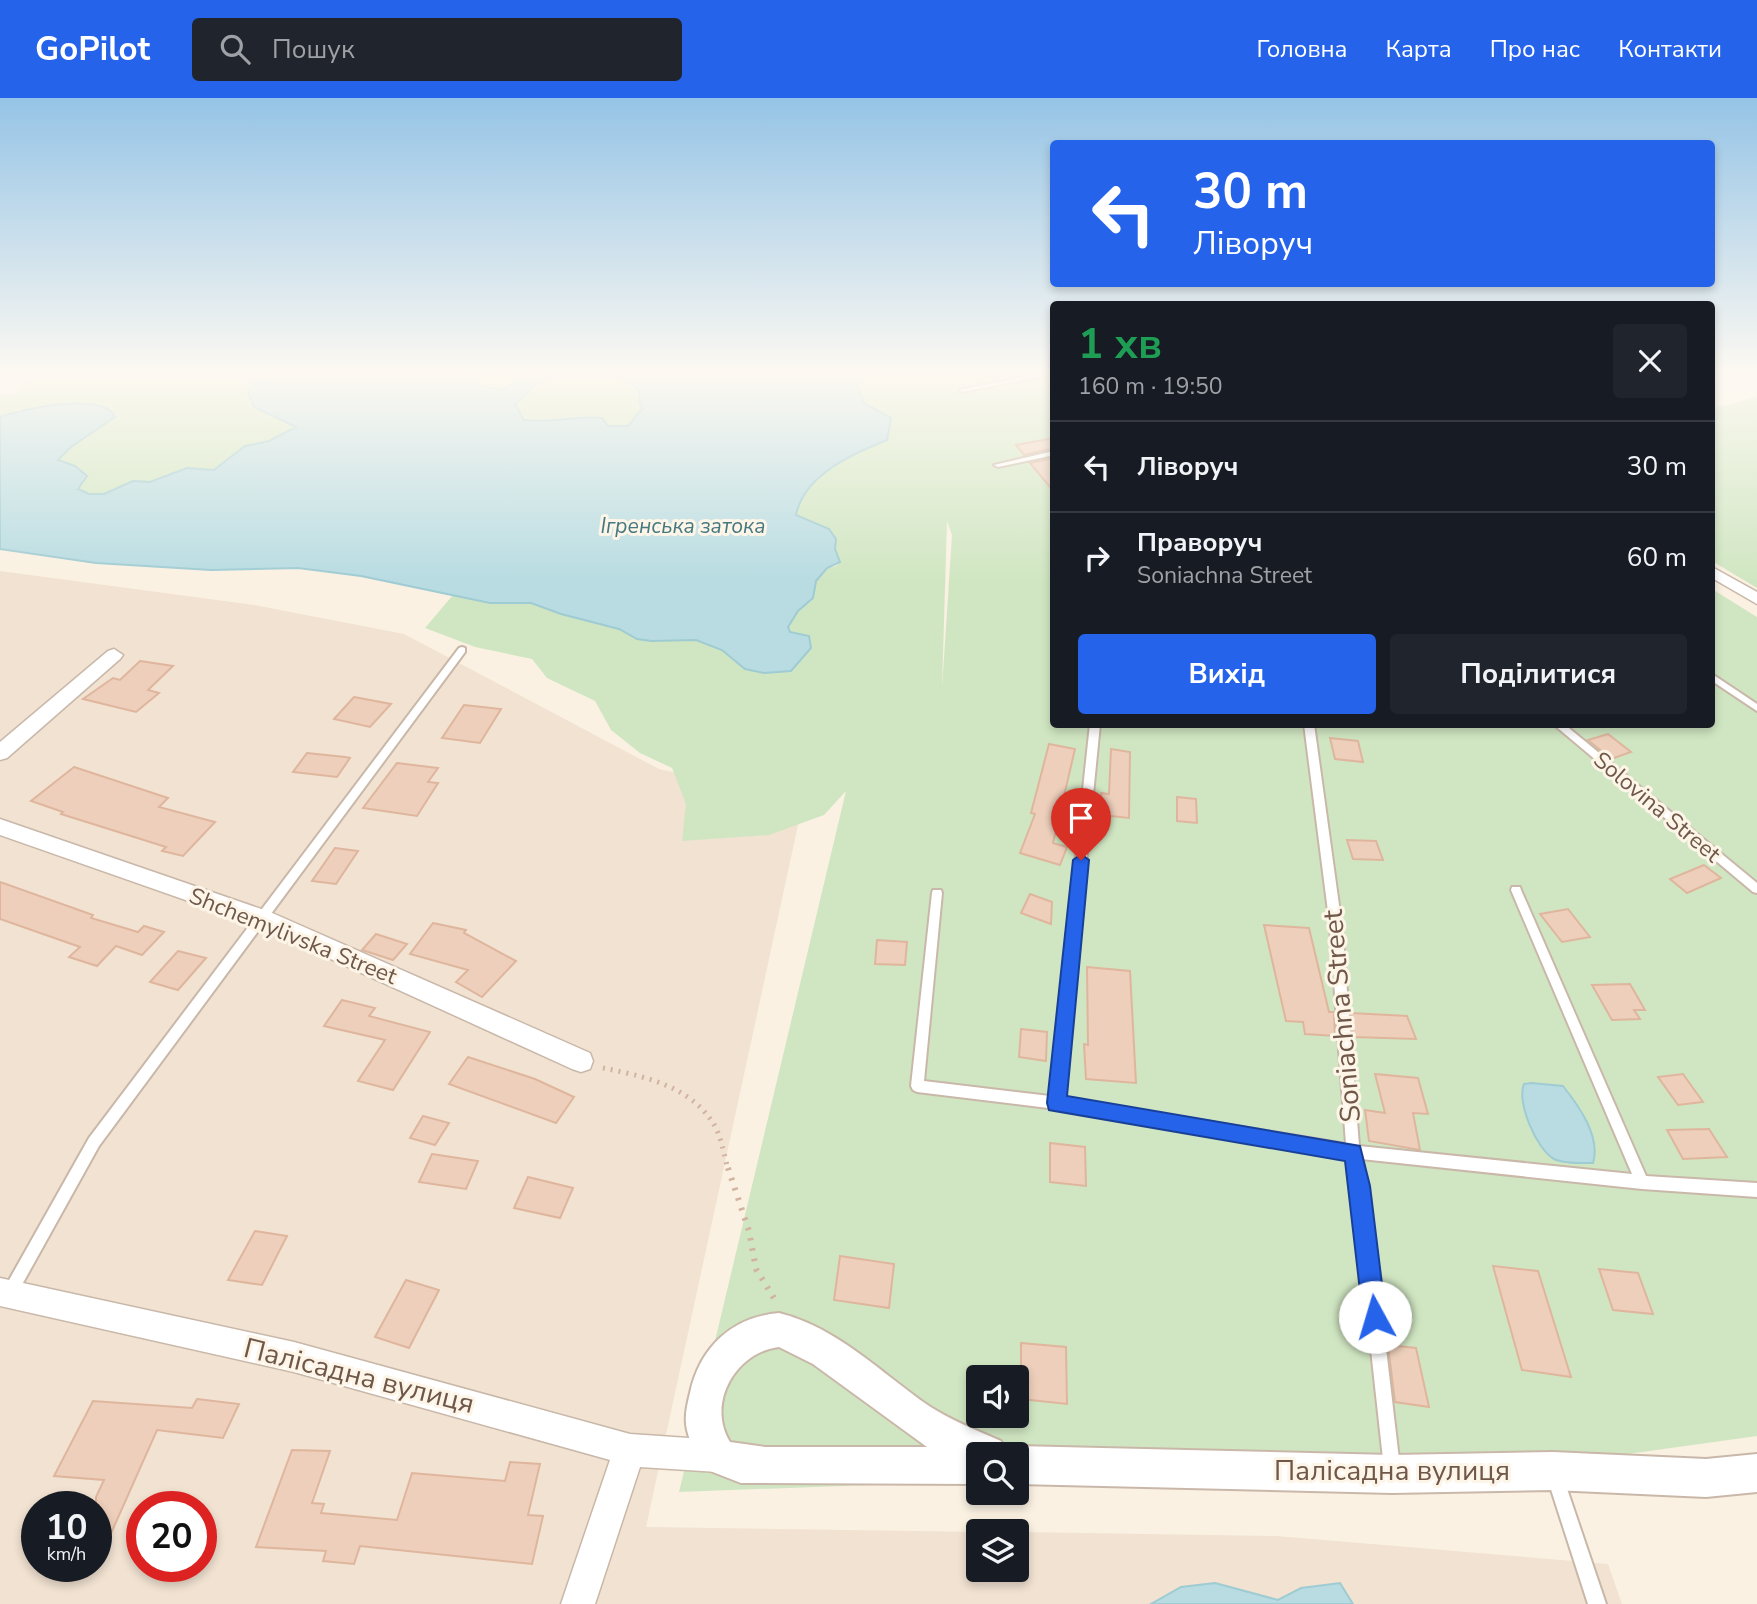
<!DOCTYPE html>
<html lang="uk">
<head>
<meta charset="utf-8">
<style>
	:root { --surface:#171b24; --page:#20242c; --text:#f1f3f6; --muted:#9ea1a6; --line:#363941; --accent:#2563eb }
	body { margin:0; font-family:"Nunito Sans",sans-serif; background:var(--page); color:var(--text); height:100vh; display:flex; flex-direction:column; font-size:26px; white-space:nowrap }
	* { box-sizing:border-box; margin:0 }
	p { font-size:23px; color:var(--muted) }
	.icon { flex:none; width:38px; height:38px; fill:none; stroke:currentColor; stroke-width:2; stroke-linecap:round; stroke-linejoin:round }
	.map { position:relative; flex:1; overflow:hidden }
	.side { position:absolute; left:1050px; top:203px; width:665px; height:427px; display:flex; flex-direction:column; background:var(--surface); border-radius:7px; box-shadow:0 4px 10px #0003 }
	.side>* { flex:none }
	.banner { position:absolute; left:1050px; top:42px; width:665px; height:147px; border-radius:7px; box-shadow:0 4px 10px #0003; background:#2563eb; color:#fff; overflow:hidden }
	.controls { position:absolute; left:966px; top:1267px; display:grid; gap:14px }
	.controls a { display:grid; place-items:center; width:63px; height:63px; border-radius:7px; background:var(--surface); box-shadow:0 4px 10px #0003; font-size:35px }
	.speed { position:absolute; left:21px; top:1393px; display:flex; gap:14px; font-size:35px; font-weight:700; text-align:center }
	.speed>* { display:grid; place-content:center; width:91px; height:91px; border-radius:50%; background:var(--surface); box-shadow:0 4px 10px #0003; line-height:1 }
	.speed small { font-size:18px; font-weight:400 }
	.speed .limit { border:10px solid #d22; background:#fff; color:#111 }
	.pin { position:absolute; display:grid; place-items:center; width:60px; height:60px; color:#fff; margin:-72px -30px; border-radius:50% 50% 50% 0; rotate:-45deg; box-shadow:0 0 7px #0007 }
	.pin .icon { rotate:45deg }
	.me { position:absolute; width:77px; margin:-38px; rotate:354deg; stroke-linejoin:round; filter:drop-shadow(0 0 5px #0008) }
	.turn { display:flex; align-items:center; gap:24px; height:147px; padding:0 28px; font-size:32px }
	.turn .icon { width:91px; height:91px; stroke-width:2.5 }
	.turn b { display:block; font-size:49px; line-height:60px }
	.round { display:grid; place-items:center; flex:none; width:74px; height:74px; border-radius:7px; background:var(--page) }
	.summary { display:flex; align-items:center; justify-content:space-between; height:119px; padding:0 28px }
	h1 { font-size:42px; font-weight:700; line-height:52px; color:#1e9e55 }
	.primary-button { display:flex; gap:14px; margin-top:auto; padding:14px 28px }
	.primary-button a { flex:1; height:80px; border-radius:7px; background:var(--accent); color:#fff; font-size:28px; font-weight:700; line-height:80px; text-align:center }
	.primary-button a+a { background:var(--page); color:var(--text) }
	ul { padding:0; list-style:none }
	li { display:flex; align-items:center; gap:21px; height:91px; padding:0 28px; border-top:2px solid var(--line) }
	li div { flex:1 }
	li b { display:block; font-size:26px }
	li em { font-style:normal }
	header { display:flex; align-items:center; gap:42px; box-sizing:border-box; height:98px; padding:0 35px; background:var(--accent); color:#fff }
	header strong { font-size:33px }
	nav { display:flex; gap:38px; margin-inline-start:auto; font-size:24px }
	.search { width:490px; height:63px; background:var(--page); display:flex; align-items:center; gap:18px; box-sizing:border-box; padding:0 24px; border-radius:7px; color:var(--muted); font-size:26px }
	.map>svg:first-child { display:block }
	.residential { fill:#f1e2d1; fill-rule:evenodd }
	.green { fill:#d0e6c2; fill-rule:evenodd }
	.water { fill:#b8dce2; stroke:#9fcbd3; stroke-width:2 }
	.building { fill:#edcfbb; stroke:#dfb69d; stroke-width:2 }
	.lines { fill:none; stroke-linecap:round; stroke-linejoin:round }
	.service-casing { stroke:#c9b8a9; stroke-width:4 }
	.minor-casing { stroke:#c9b8a9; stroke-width:3 }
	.tertiary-casing { stroke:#c9b8a9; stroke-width:4 }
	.path-far1 { stroke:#d2b39f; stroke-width:5; stroke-dasharray:2 6; stroke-linecap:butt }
	.path { stroke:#d2b39f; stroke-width:6; stroke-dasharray:2.5 8; stroke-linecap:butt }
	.service { fill:#fff; fill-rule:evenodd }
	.minor { fill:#fff; fill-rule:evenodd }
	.tertiary { fill:#fff; fill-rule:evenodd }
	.route { fill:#2563eb; stroke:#184099; stroke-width:2 }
	.labels { text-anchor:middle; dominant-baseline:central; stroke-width:6; stroke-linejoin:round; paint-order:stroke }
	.far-water-label { font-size:21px; font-style:italic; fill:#467881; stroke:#fdf5e7 }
	.street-label { font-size:23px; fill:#6f584a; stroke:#fdf5e7 }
	.near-street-label { font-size:28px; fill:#6f584a; stroke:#fdf5e7 }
</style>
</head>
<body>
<header>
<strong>GoPilot</strong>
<div class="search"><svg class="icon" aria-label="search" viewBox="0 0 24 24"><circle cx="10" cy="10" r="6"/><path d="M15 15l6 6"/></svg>Пошук</div>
<nav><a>Головна</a><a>Карта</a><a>Про нас</a><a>Контакти</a></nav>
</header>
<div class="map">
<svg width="1757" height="1506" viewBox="0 0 1757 1506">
	<rect width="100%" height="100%" fill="#faf1e2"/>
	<path class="residential" d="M0,473L254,507L404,536L659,671L803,704L646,1429L978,1434V1472H1017V1434L1276,1438L1608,1466L1622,1506H0ZM37,1409H96V1468H37ZM142,1409H201V1468H142Z"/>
	<g class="green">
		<polygon points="36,273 279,273 285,274 276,279 255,285 269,318 285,322 297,329 269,343 245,348 214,372 187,370 149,384 133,383 104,396 89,396 78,390 86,379 75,368 58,363 71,349 96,332 20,311 0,319 0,296 15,296"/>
		<polygon points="309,273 536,273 502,292 477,287 452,275 416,278"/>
		<path d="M556,273C580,270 627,270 639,293C642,298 642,305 643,310L628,328H608L602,320C576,317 550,326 524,322L514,306C533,292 531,284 556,273Z"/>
		<path d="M869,273H895L903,281L901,273H1053L1054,626H1712V491L1757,519V1338L1592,1361L1017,1382V1356H978V1383L679,1394L846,693L824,717L769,737L682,743L686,706L672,670L640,655L611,632L595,603L547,580L532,561L475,549L425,530L453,497L490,505H531L561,516L619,531L637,541L696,542L722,552L745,571L791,573L811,550L809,538L790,534L788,529L798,513L813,500L816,483L827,470L836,468L840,464L835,451L815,424L796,417C805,376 851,356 887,342L890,320L864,304L856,287ZM947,423L952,437L942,590ZM978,1279H1017V1318H978Z"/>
		<polygon points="1757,299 1757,490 1712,463 1712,311"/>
	</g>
	<g class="water">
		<path d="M279,273L416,278L452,275L475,279L477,287L502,292L536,273H561C536,278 532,292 515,306L524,322C550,326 576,317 602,320L608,328H628L643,310L640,307L639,293L621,278L608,273H869L856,287L864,305L891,320L887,342C852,356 804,377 796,417L829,431L836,441L835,451L840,464L827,470L816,483L813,500L798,513L788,529L790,534L809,538L811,550L791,573L764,575L745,571L722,552L696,542L651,543L637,541L619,531L561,516L531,505H490L361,478L298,470L211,472L96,465L0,451V319C21,311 103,293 115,319L71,349L58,362L75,368L87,378L78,391L89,396H104L133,383L150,384L187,370L214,372L245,348L269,343L296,329L254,309L248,294L255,285L284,275Z"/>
		<path d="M1531,985L1563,988C1579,1008 1601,1039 1593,1065C1581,1065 1564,1066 1554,1061C1537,1052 1516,1004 1524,986Z"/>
		<polygon points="1215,1485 1278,1502 1301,1490 1340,1485 1353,1506 1151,1506 1181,1489"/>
	</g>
	<g class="building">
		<polygon points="1054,340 1054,350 1024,357 1016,347"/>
		<polygon points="1054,360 1054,394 1030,365"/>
		<polygon points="140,563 173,568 148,592 159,595 136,614 83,601 113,580 120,582"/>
		<polygon points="354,599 391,606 370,629 334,621"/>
		<polygon points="464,607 501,611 480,645 442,640"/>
		<polygon points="1608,636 1631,654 1611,661 1588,642"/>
		<polygon points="1330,640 1358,643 1363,664 1335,661"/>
		<polygon points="1049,646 1075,651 1053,745 1067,749 1060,767 1020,755 1035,716 1031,715"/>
		<polygon points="1111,651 1130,654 1129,720 1101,717 1101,695 1109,696"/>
		<polygon points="307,655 345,659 350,660 337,679 293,674"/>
		<polygon points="397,665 438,670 428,684 438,685 417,718 363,710"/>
		<polygon points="74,669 168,700 159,709 215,724 183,758 162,753 166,749 61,716 63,714 31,703"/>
		<polygon points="1177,699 1196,701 1197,725 1177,723"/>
		<polygon points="1347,742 1376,743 1383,762 1353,761"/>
		<polygon points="335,750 358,753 336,786 312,783"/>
		<polygon points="1704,767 1721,780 1687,795 1670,781"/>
		<polygon points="0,784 93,817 91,820 138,834 144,828 164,834 142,857 116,848 97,868 69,859 80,849 0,821"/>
		<polygon points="1030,796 1052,804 1051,826 1021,815"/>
		<polygon points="1568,811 1590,839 1562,844 1540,816"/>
		<polygon points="433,825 466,832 464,835 516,863 482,899 456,884 468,872 410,856"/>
		<polygon points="1264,827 1309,830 1329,914 1334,914 1335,938 1305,936 1303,924 1286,923"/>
		<polygon points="376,836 407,846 393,862 362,852"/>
		<polygon points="877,842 907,844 905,867 875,866"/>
		<polygon points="178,853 206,860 178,892 150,884"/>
		<polygon points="1087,869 1130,873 1136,985 1086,981 1084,946 1088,947"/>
		<polygon points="1630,886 1645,912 1634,912 1640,921 1612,922 1592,887"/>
		<polygon points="342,902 375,910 369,918 430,934 393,992 358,983 385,942 324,928"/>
		<polygon points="1351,915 1407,918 1416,941 1353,939"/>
		<polygon points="1021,931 1047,934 1046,963 1019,959"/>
		<polygon points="468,959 535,981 574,999 556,1025 449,986"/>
		<polygon points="1375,976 1418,980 1428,1016 1413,1015 1420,1052 1369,1043 1365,1012 1385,1015"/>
		<polygon points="1683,976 1703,1004 1678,1007 1658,979"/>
		<polygon points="423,1018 449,1025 435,1047 410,1040"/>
		<polygon points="1709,1031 1727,1059 1683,1061 1667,1032"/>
		<polygon points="1050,1045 1085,1049 1086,1088 1050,1084"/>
		<polygon points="432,1056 478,1063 466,1091 419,1084"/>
		<polygon points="528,1079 573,1090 560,1120 514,1110"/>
		<polygon points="255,1133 287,1138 262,1187 228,1182"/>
		<polygon points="840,1158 894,1166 889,1210 834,1202"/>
		<polygon points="1493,1168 1538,1173 1571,1279 1522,1272"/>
		<polygon points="1599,1171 1638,1175 1653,1216 1613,1212"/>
		<polygon points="406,1182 439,1192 409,1250 375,1239"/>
		<polygon points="1021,1245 1066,1249 1067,1306 1021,1301"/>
		<polygon points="1388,1247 1416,1250 1429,1309 1395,1304"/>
		<polygon points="197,1301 239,1306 223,1340 157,1332 96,1469 96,1399 104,1382 54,1378 93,1303 192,1310"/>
		<polygon points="292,1352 330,1353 312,1405 324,1406 321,1415 397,1422 412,1375 505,1383 510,1364 540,1366 528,1417 543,1418 532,1466 360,1448 354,1466 323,1463 326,1453 256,1449"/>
	</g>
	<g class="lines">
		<g class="service-casing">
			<g id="service">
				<polygon points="1054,273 1054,276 962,294 959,292"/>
				<polygon points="1054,353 1054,357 998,369 994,367"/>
				<polygon points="462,549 465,550 465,554 99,1048 14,1201 9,1203 4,1201 2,1196 4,1191 89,1040 459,550"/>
				<polygon points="1712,576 1757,606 1757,613 1712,583"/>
				<polygon points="1090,626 1100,626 1063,1000 1346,1046 1330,829 1304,626 1314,626 1342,829 1359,1048 1632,1076 1511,792 1512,789 1520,789 1521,792 1646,1078 1757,1085 1757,1099 1642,1091 1361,1061 1367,1088 1400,1370 1398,1376 1392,1378 1386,1376 1384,1370 1353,1088 1347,1059 1056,1011 917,994 913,992 911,988 932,795 933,792 941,792 942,795 924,983 1050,998"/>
				<polygon points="1553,626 1564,626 1757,785 1757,795 1753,794"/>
				<polygon points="1555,1371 1561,1373 1563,1379 1606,1506 1588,1506 1547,1379 1549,1373"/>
			</g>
		</g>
		<g class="minor-casing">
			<g id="minor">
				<polygon points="1712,469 1757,494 1757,506 1712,480"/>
				<polygon points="114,551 123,557 120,561 7,660 0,662 0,644 108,553"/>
				<polygon points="0,721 270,814 590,955 593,963 590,971 581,974 572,971 254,826 0,737"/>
				<polygon points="0,1180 294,1244 630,1336 718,1342 729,1347 734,1358 729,1369 718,1374 640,1369 595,1506 561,1506 610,1362 294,1274 0,1208"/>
			</g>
		</g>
		<g class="tertiary-casing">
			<path id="tertiary" d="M779,1215C837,1229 881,1275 929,1308C952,1323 976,1332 1001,1343L1005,1353L1017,1348L1392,1357L1553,1354L1706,1361L1757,1356V1394L1706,1399L1553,1392L1392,1395L1017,1386V1356H978V1386L741,1385L705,1371C698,1359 690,1346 687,1332C684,1320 687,1307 690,1295C700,1249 732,1219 779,1215ZM779,1249L813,1266L927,1349H765L730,1344C706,1305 736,1254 779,1249Z"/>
		</g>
		<path class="path-far1" d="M603,970C642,978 689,987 713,1025C721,1037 724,1057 728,1071"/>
		<polyline class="path" points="728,1070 749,1133 756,1171 777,1205"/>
		<use href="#service" class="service"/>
		<use href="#minor" class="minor"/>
		<use href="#tertiary" class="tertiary"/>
	</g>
	<linearGradient id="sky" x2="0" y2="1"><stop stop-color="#95c4e6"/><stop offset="0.57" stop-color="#fdf9f2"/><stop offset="1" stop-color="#fdf9f2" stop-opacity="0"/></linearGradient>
	<rect width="1757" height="483" fill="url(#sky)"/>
	<polygon class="route" points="1081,756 1089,762 1067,998 1360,1048 1370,1088 1386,1219 1383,1227 1375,1230 1367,1227 1363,1219 1345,1063 1049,1012 1047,1005 1073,762"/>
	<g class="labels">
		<g class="far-water-label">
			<text x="683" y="428">Ігренська затока</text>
		</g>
		<g class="street-label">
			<text transform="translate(1657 709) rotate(40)">Solovina Street</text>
			<text transform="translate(293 838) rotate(22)">Shchemylivska Street</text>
		</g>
		<g class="near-street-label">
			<text transform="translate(1342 918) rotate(-95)">Soniachna Street</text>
			<text transform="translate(359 1278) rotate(14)">Палісадна вулиця</text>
			<text x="1392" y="1373">Палісадна вулиця</text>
		</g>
	</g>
</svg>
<div class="controls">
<a><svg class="icon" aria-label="sound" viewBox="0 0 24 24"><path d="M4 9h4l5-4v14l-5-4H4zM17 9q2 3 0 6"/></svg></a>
<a><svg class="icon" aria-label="search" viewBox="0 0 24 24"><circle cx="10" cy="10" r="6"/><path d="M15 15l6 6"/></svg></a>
<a><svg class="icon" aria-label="layers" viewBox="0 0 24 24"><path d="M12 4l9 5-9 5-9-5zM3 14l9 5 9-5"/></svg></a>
</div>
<div class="speed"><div>10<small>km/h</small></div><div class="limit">20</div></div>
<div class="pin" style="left:1081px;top:762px;background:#d93025"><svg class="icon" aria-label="arrive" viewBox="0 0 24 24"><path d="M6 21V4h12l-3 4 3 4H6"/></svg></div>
<svg class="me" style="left:1375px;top:1219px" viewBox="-20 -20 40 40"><circle r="19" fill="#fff"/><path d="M0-13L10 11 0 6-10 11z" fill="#2563eb"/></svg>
<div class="banner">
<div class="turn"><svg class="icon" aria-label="left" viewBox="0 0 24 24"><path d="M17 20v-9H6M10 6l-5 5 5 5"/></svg><div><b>30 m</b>Ліворуч</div></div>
</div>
<section class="side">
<div class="summary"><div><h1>1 хв</h1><p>160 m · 19:50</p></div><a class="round"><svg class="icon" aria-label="close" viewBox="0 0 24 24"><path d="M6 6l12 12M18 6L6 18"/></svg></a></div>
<ul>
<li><svg class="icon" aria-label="left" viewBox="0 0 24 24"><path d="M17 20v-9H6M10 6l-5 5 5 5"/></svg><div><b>Ліворуч</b></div><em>30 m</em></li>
<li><svg class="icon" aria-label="right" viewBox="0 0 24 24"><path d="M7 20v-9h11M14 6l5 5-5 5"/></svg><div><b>Праворуч</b><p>Soniachna Street</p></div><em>60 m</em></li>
</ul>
<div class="primary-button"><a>Вихід</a><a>Поділитися</a></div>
</section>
</div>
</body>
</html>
